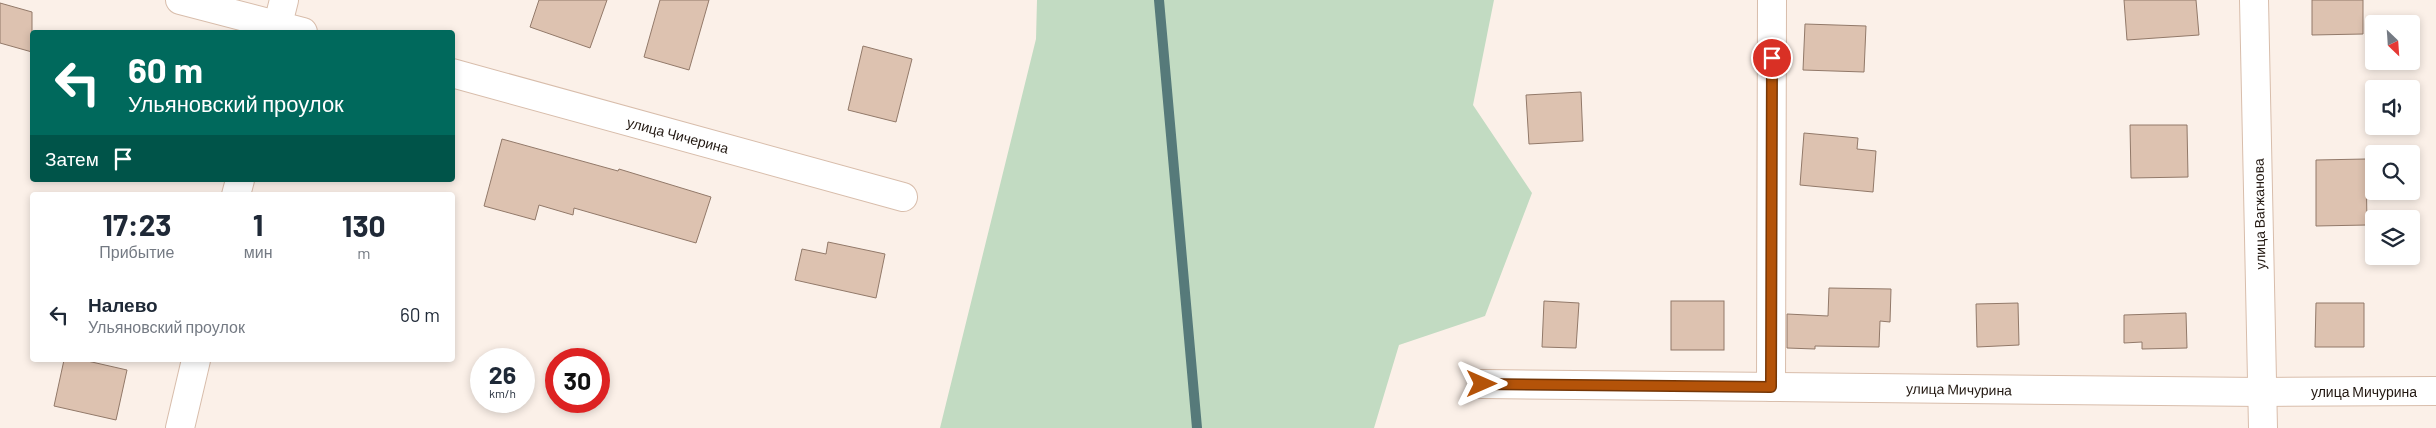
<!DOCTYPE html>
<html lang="ru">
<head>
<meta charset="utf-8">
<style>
	:root { --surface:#fff; --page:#f6f6f7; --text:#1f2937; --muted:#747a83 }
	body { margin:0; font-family:Barlow,sans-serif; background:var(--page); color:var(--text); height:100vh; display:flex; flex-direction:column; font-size:19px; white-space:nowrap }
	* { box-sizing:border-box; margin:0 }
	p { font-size:16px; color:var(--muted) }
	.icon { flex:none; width:28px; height:28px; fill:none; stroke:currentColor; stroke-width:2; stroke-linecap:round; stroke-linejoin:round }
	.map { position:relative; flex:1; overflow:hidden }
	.side { position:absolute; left:30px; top:192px; width:425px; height:170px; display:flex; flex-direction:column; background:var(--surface); border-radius:5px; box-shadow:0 2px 8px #0003 }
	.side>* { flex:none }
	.top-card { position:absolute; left:30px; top:30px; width:425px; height:152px; border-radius:5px; box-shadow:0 2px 8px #0003; background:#00695c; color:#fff; overflow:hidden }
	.needle { width:32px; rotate:155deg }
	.tools { position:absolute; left:2365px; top:15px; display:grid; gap:10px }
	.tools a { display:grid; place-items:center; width:55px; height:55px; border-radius:5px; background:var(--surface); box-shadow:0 2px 8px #0003; font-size:25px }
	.speed { position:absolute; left:470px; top:348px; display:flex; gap:10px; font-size:25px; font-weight:700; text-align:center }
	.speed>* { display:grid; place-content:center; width:65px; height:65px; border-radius:50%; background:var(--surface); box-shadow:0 2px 8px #0003; line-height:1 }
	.speed small { font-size:12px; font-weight:400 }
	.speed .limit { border:8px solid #d22; background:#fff; color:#111 }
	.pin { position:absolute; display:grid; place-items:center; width:42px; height:42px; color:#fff; margin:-21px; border:2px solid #fff; border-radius:50%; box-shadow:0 1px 5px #0007 }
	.me { position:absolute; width:55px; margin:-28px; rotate:90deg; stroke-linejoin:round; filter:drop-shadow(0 0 4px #0008) }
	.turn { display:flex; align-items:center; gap:18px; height:105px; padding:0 15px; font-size:22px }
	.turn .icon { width:65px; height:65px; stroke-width:2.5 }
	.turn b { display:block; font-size:35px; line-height:42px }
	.then { display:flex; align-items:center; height:48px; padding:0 15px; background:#0003; gap:10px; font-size:19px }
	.eta { display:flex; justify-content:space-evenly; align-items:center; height:85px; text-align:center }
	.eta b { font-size:30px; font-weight:700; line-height:35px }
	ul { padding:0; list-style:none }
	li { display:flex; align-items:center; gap:15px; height:75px; padding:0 15px }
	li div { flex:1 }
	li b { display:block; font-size:19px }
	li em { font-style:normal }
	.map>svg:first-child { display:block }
	.green { fill:#c2dbc2 }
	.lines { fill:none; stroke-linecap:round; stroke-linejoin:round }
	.stream { stroke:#567a7a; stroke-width:10 }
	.building { fill:#ddc2b0; stroke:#927969 }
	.minor-casing { stroke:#d8bdab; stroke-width:30 }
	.minor { stroke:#fff; stroke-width:28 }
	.route-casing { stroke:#753606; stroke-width:12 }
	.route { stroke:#b45309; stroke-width:9 }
	.labels { text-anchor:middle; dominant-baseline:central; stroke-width:4.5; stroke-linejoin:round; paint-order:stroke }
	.street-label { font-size:14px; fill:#221811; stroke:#fff }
</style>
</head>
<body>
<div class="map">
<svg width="2436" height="428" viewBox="0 0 2436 428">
	<rect width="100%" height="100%" fill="#fbf0e8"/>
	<polygon class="green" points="1037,0 1494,0 1473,105 1532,193 1485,316 1399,345 1374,428 940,428 1036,39"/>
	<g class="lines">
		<polyline class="stream" points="1159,0 1197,428"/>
	</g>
	<g class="building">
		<polygon points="539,0 607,0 590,48 530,27"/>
		<polygon points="660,0 709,0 689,70 644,57"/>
		<polygon points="2124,0 2196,0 2199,35 2127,40"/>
		<polygon points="2312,0 2363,0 2363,34 2312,35"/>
		<polygon points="0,3 32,12 32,52 0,43"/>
		<polygon points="1805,24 1866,26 1864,72 1803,70"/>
		<polygon points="863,46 912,59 896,122 848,110"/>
		<polygon points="1581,92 1583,141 1529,144 1526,95"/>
		<polygon points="2130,125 2187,125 2188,177 2131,178"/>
		<polygon points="1804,133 1858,138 1857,149 1876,151 1873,192 1800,185"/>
		<polygon points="502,139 618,171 619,169 711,197 696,243 574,208 573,215 539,205 535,220 484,206"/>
		<polygon points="2366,159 2367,225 2316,226 2316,160"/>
		<polygon points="828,242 885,254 876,298 795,280 802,249 826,254"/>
		<polygon points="1829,288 1891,289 1890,322 1880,321 1879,347 1815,346 1815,349 1787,348 1787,314 1828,316"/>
		<polygon points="1544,301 1579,303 1576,348 1542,347"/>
		<rect x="1671" y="301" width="53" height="49"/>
		<polygon points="2018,303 2019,345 1977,347 1976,304"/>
		<polygon points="2316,303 2364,303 2364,347 2315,347"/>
		<polygon points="2186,313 2187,348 2142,349 2142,342 2124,343 2124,315"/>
		<polygon points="64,360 83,360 127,370 116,420 54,406"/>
	</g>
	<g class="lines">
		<g class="minor-casing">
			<g id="minor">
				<polyline points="180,0 303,32"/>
				<polyline points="2254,0 2263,428"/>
				<polyline points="276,32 284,0"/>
				<polyline points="452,73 903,197"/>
				<polyline points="236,195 240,180"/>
				<polyline points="1482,384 2262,392 2436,391"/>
				<polyline points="1771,387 1772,0"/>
				<polyline points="180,428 196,360"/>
			</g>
		</g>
		<use href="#minor" class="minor"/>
	</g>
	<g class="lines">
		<g class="route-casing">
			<polyline id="route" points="1482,384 1771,387 1772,58"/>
		</g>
		<use href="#route" class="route"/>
	</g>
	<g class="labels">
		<g class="street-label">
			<text transform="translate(678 135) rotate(15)">улица Чичерина</text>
			<text transform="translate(2259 214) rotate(-91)">улица Вагжанова</text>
			<text transform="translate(1959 389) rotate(1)">улица Мичурина</text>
			<text x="2364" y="391">улица Мичурина</text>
		</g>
	</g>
</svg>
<div class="tools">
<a><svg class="needle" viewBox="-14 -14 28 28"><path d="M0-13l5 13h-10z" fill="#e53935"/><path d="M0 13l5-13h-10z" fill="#747a83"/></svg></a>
<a><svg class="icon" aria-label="sound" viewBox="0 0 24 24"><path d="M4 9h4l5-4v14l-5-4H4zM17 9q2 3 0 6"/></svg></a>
<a><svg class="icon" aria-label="search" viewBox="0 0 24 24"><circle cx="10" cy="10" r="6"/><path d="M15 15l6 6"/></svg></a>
<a><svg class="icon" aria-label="layers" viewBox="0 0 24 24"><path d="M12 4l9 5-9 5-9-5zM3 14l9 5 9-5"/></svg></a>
</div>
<div class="speed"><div>26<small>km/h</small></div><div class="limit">30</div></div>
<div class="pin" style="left:1772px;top:58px;background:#d93025"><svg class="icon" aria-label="arrive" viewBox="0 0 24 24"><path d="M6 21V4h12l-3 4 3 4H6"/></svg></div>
<svg class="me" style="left:1482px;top:384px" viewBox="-20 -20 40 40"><path d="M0-17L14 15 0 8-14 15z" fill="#b45309" stroke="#fff" stroke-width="4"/></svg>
<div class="top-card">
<div class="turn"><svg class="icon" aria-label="left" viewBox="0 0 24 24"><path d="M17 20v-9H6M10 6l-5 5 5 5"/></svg><div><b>60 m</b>Ульяновский проулок</div></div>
<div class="then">Затем<svg class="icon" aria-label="arrive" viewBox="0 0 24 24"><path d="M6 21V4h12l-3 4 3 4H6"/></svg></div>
</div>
<section class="side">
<div class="eta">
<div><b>17:23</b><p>Прибытие</p></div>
<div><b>1</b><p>мин</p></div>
<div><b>130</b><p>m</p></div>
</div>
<ul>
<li><svg class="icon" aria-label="left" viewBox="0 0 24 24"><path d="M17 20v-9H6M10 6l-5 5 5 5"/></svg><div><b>Налево</b><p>Ульяновский проулок</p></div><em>60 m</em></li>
</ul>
</section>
</div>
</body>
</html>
